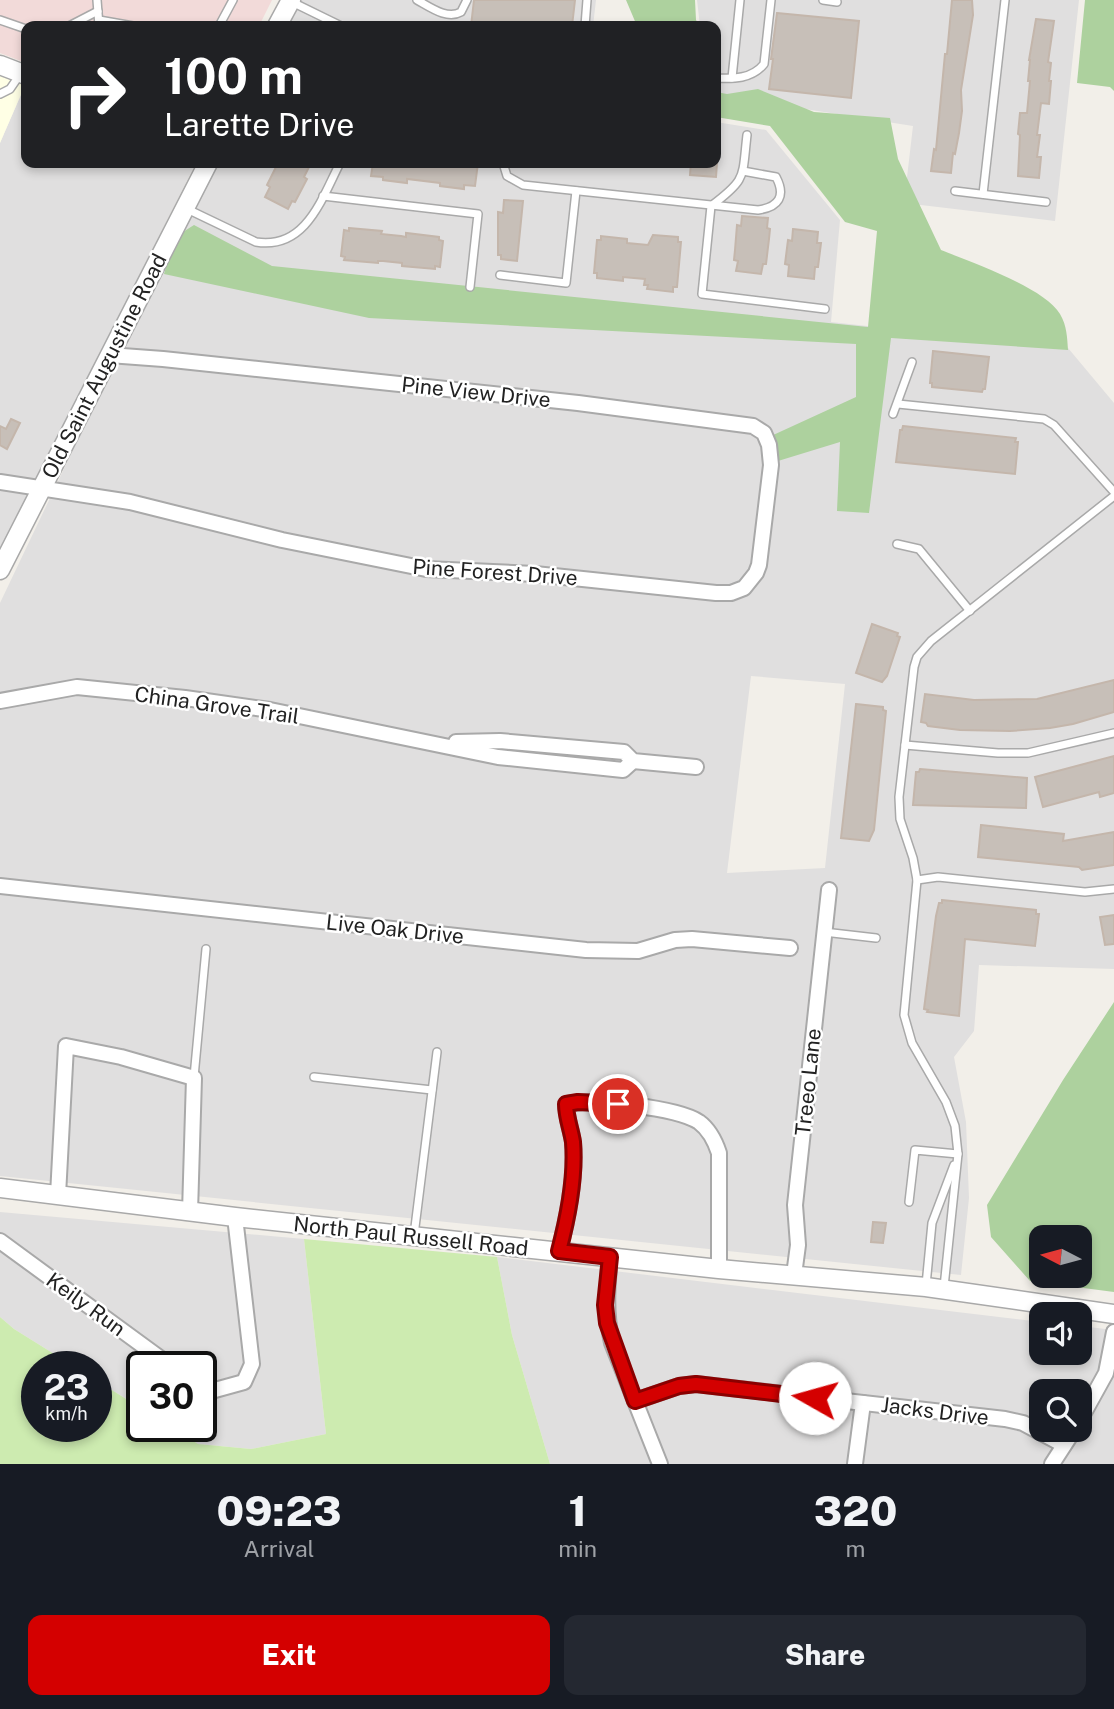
<!DOCTYPE html>
<html lang="en">
<head>
<meta charset="utf-8">
<style>
	:root { --surface:#171b24; --page:#242831; --text:#f1f3f6; --muted:#9ea1a6; --accent:#d40000 }
	body { margin:0; font-family:"Public Sans",sans-serif; background:var(--page); color:var(--text); height:100vh; display:flex; flex-direction:column; font-size:26px; white-space:nowrap }
	* { box-sizing:border-box; margin:0 }
	p { font-size:23px; color:var(--muted) }
	.icon { flex:none; width:38px; height:38px; fill:none; stroke:currentColor; stroke-width:2; stroke-linecap:round; stroke-linejoin:round }
	.map { position:relative; height:1464px; overflow:hidden }
	.details { display:flex; flex-direction:column; background:var(--surface); flex:1 }
	.details>* { flex:none }
	.banner { position:absolute; left:21px; top:21px; width:700px; height:147px; border-radius:14px; box-shadow:0 4px 10px #0003; background:#202124; color:#fff; overflow:hidden }
	.needle { width:46px; rotate:276deg }
	.buttons { position:absolute; left:1029px; top:1225px; display:grid; gap:14px }
	.buttons a { display:grid; place-items:center; width:63px; height:63px; border-radius:14px; background:var(--surface); box-shadow:0 4px 10px #0003; font-size:35px }
	.speed { position:absolute; left:21px; top:1351px; display:flex; gap:14px; font-size:35px; font-weight:700; text-align:center }
	.speed>* { display:grid; place-content:center; width:91px; height:91px; border-radius:50%; background:var(--surface); box-shadow:0 4px 10px #0003; line-height:1 }
	.speed small { font-size:18px; font-weight:400 }
	.speed .limit { border:4px solid #111; border-radius:10px; background:#fff; color:#111 }
	.pin { position:absolute; display:grid; place-items:center; width:60px; height:60px; color:#fff; margin:-30px; border:4px solid #fff; border-radius:50%; box-shadow:0 2px 7px #0007 }
	.me { position:absolute; width:77px; margin:-38px; rotate:277deg; stroke-linejoin:round; filter:drop-shadow(0 0 5px #0008) }
	.turn { display:flex; align-items:center; gap:24px; height:147px; padding:0 28px; font-size:32px }
	.turn .icon { width:91px; height:91px; stroke-width:2.5 }
	.turn b { display:block; font-size:49px; line-height:60px }
	.eta { display:flex; justify-content:space-evenly; align-items:center; height:119px; text-align:center }
	.eta b { font-size:42px; font-weight:800; line-height:49px }
	.cta { display:flex; gap:14px; margin-top:auto; padding:14px 28px }
	.cta a { flex:1; height:80px; border-radius:14px; background:var(--accent); color:#fff; font-size:28px; font-weight:800; line-height:80px; text-align:center }
	.cta a+a { background:var(--page); color:var(--text) }
	.map>svg:first-child { display:block }
	.residential { fill:#e0dfdf; fill-rule:evenodd }
	.commercial { fill:#f2dad9 }
	.education { fill:#ffffe5 }
	.grass { fill:#cdebb0 }
	.forest { fill:#add19e; fill-rule:evenodd }
	.building { fill:#c7bfb8; stroke:#c4b6ab; stroke-width:2 }
	.lines { fill:none; stroke-linecap:round; stroke-linejoin:round }
	.service-casing { stroke:#a9a9a9; stroke-width:10 }
	.minor-casing { stroke:#a9a9a9; stroke-width:18 }
	.tertiary-casing { stroke:#a9a9a9; stroke-width:21 }
	.service { stroke:#fff; stroke-width:7 }
	.minor { stroke:#fff; stroke-width:14 }
	.tertiary { stroke:#fff; stroke-width:18 }
	.route-casing { stroke:#8a0000; stroke-width:18 }
	.route { stroke:#d40000; stroke-width:12 }
	.labels { text-anchor:middle; dominant-baseline:central; stroke-width:5; stroke-linejoin:round; paint-order:stroke }
	.street-label { font-size:21px; fill:#222; stroke:#fff }
</style>
</head>
<body>
<div class="map">
<svg width="1114" height="1464" viewBox="0 0 1114 1464">
	<rect width="100%" height="100%" fill="#f2efe9"/>
	<g class="residential">
		<polygon points="301,0 596,0 593,26 288,26"/>
		<polygon points="697,0 1079,0 1055,221 904,203 913,126 716,95 716,62 720,59 716,43 716,26 700,26"/>
		<polygon points="26,83 26,163 196,163 0,551 0,143"/>
		<path d="M716,122L766,130L840,220L831,322L1068,348L1114,403V969L979,965L974,1031L954,1057L966,1122L969,1198L961,1275L0,1176V603L161,265L285,278L182,228L217,163H716ZM751,676L845,684L825,868L727,873Z"/>
		<polygon points="0,1212 304,1239 326,1434 251,1449 198,1444 170,1426 201,1426 201,1367 142,1367 142,1409 96,1380 96,1367 75,1367 14,1329 0,1317"/>
		<path d="M497,1257L1041,1322V1353H1080V1326L1114,1330V1464H550L512,1335ZM1041,1391H1080V1430H1041Z"/>
	</g>
	<polygon class="commercial" points="0,0 272,0 259,26 26,26 26,63 0,53"/>
	<polygon class="education" points="0,75 26,83 0,143"/>
	<polygon class="grass" points="304,1239 497,1257 512,1335 550,1464 0,1464 0,1317 14,1329 75,1367 37,1367 37,1426 96,1426 96,1380 142,1409 142,1426 170,1426 198,1444 251,1449 326,1434"/>
	<g class="forest">
		<polygon points="626,0 695,0 696,20 700,26 637,26"/>
		<polygon points="1085,0 1114,0 1114,91 1110,87 1077,83"/>
		<path d="M758,89L814,112L890,118L898,159L941,250C970,262 1044,287 1060,314C1067,326 1067,337 1068,350L891,338L869,513L837,511L840,442L778,461L771,436L856,397V344L369,318L164,274L175,237L194,225L272,266L868,327L877,231L845,222L770,126L716,117V92L727,94Z"/>
		<path d="M1114,1002V1292L1030,1281L991,1237L987,1205L1063,1080ZM1080,1237V1276H1041V1237Z"/>
	</g>
	<g class="building">
		<polygon points="474,0 575,0 572,26 471,26"/>
		<polygon points="952,0 972,0 973,15 961,90 962,111 959,133 955,154 953,153 951,173 931,171 934,149 936,150 945,54 947,54"/>
		<polygon points="777,13 859,21 851,98 769,89 773,59 771,59"/>
		<polygon points="1036,19 1054,21 1048,62 1051,63 1049,81 1051,81 1049,104 1041,103 1037,135 1040,135 1037,157 1041,157 1039,178 1018,176 1020,135 1018,134 1020,113 1027,113 1030,81 1028,81 1030,60 1029,60"/>
		<polygon points="278,163 300,163 309,167 304,177 307,179 295,202 292,201 288,209 265,197 270,187 267,185"/>
		<polygon points="373,163 478,163 475,186 464,185 464,189 440,186 440,183 407,179 407,183 383,180 383,177 371,176"/>
		<polygon points="691,163 717,163 716,177 690,175"/>
		<polygon points="504,200 523,201 517,261 501,259 501,255 498,255 498,212 503,213"/>
		<polygon points="742,216 768,218 767,228 770,229 769,239 766,264 763,264 761,274 736,271 738,261 734,260 735,250 737,225 741,226"/>
		<polygon points="349,228 382,231 381,234 401,236 406,237 406,233 439,237 439,240 443,241 440,267 435,266 435,269 402,266 402,263 383,261 378,261 378,263 344,260 345,257 341,256 344,230 349,231"/>
		<polygon points="793,229 818,232 817,243 821,243 818,267 815,267 814,279 788,276 789,265 785,264 788,240 792,241"/>
		<polygon points="653,235 678,237 678,242 681,242 677,287 673,287 673,292 647,289 648,285 644,285 645,279 623,277 623,281 597,278 597,273 594,273 597,240 601,240 601,236 627,239 627,243 648,245"/>
		<polygon points="933,351 989,357 985,389 983,389 982,392 932,387 932,383 930,383"/>
		<polygon points="11,419 20,423 7,449 0,445 0,426 6,429"/>
		<polygon points="903,426 1016,438 1015,442 1018,442 1015,474 896,462 900,430 902,430"/>
		<polygon points="872,624 898,633 897,636 900,637 887,676 882,682 856,673"/>
		<polygon points="1114,680 1114,712 1073,724 1050,728 1010,731 960,730 928,726 926,723 921,722 925,694 974,700 1037,699"/>
		<polygon points="856,704 883,707 883,710 886,711 874,830 869,841 841,838"/>
		<polygon points="1114,756 1114,793 1100,797 1099,792 1043,807 1035,777"/>
		<polygon points="920,769 1027,778 1026,808 913,805 916,772 919,772"/>
		<polygon points="981,825 1064,834 1063,841 1114,832 1114,865 1082,870 1079,867 978,857"/>
		<polygon points="942,900 1036,910 1036,914 1039,914 1035,946 965,939 959,1016 927,1012 928,1010 924,1009 936,916 939,903 942,903"/>
		<polygon points="1114,915 1114,944 1105,945 1100,917"/>
		<polygon points="873,1222 886,1223 883,1243 871,1242"/>
	</g>
	<g class="lines">
		<g class="service-casing">
			<g id="service">
				<polyline points="97,0 99,26"/>
				<path d="M417,0C430,7 447,20 461,12L467,0"/>
				<polyline points="823,0 837,2"/>
				<polyline points="292,2 341,26"/>
				<polyline points="0,20 26,29"/>
				<polyline points="99,20 133,26"/>
				<polyline points="69,26 98,11"/>
				<polyline points="219,26 233,0"/>
				<polyline points="585,26 587,0"/>
				<path d="M716,78C733,79 752,79 764,64L771,0"/>
				<polyline points="732,78 740,0"/>
				<polyline points="0,94 10,89 21,73"/>
				<path d="M747,135C742,178 747,179 711,206L702,294L825,309"/>
				<path d="M503,163L507,176L523,185L758,210C779,207 786,196 776,177L743,171"/>
				<polyline points="955,191 1046,202"/>
				<polyline points="983,194 1005,0"/>
				<polyline points="323,196 478,214 470,287"/>
				<path d="M185,208L256,242C306,250 322,198 340,163"/>
				<polyline points="500,275 566,283 576,191"/>
				<polyline points="898,404 1044,419 1054,425 1114,492"/>
				<polyline points="893,414 912,362"/>
				<polyline points="897,544 919,549 970,611"/>
				<polyline points="905,745 998,753 1028,753 1114,733"/>
				<polyline points="917,880 938,877 1085,892 1114,889"/>
				<polyline points="824,932 876,938"/>
				<polyline points="194,1077 206,949"/>
				<polyline points="314,1077 432,1090"/>
				<polyline points="909,1202 915,1150 958,1154"/>
				<polyline points="414,1235 437,1052"/>
				<polyline points="926,1285 932,1223 954,1165"/>
				<polyline points="944,1287 958,1154 955,1126 946,1102 912,1043 904,1015 917,880 913,858 900,819 899,797 914,667 917,657 931,641 1114,496"/>
			</g>
		</g>
		<g class="minor-casing">
			<g id="minor">
				<polyline points="0,482 130,502 282,540 426,569 535,574 716,593 731,593 744,588 756,573 759,565 771,465 769,445 764,433 753,426 578,403 163,359 109,355"/>
				<polyline points="0,701 77,687 185,698 270,710 498,757 623,770 633,761"/>
				<polyline points="456,742 500,741 624,752 633,761 696,767"/>
				<polyline points="0,886 586,950 638,951 675,940 692,939 790,948"/>
				<polyline points="58,1195 66,1046 121,1057 194,1078 190,1212"/>
				<polyline points="0,1241 172,1367"/>
				<path d="M559,1251C568,1217 576,1178 573,1142C571,1129 566,1117 566,1104C593,1099 676,1107 699,1122C710,1130 715,1141 719,1153V1269"/>
				<path d="M610,1257C607,1287 605,1313 612,1343L660,1464"/>
				<polyline points="794,1275 798,1245 795,1205 829,890"/>
				<polyline points="201,1388 215,1390 244,1382 252,1364 235,1217"/>
				<polyline points="635,1401 679,1386 696,1384 1005,1419 1023,1423 1064,1445"/>
				<polyline points="1080,1420 1106,1373 1114,1332"/>
				<polyline points="855,1464 863,1403"/>
				<polyline points="1052,1464 1074,1430"/>
			</g>
		</g>
		<g class="tertiary-casing">
			<g id="tertiary">
				<polyline points="277,26 291,0"/>
				<polyline points="0,65 26,75"/>
				<polyline points="0,570 208,163"/>
				<polyline points="0,1188 235,1217 719,1269 926,1287 1114,1314"/>
			</g>
		</g>
		<use href="#service" class="service"/>
		<use href="#minor" class="minor"/>
		<use href="#tertiary" class="tertiary"/>
	</g>
	<g class="lines">
		<g class="route-casing">
			<path id="route" d="M618,1104L578,1102L566,1104C566,1117 571,1129 573,1142C576,1178 568,1217 559,1251L610,1257L605,1305L607,1323L635,1401L679,1386L696,1384L815,1398"/>
		</g>
		<use href="#route" class="route"/>
	</g>
	<g class="labels">
		<g class="street-label">
			<text transform="translate(104 366) rotate(-63)">Old Saint Augustine Road</text>
			<text transform="translate(476 392) rotate(6)">Pine View Drive</text>
			<text transform="translate(495 572) rotate(4)">Pine Forest Drive</text>
			<text transform="translate(217 705) rotate(8)">China Grove Trail</text>
			<text transform="translate(395 929) rotate(6)">Live Oak Drive</text>
			<text transform="translate(808 1082) rotate(-84)">Treeo Lane</text>
			<text transform="translate(411 1236) rotate(6)">North Paul Russell Road</text>
			<text transform="translate(86 1304) rotate(36)">Keily Run</text>
			<text transform="translate(935 1411) rotate(7)">Jacks Drive</text>
		</g>
	</g>
</svg>
<div class="buttons">
<a><svg class="needle" viewBox="-14 -14 28 28"><path d="M0-13l5 13h-10z" fill="#e53935"/><path d="M0 13l5-13h-10z" fill="#9ea1a6"/></svg></a>
<a><svg class="icon" aria-label="sound" viewBox="0 0 24 24"><path d="M4 9h4l5-4v14l-5-4H4zM17 9q2 3 0 6"/></svg></a>
<a><svg class="icon" aria-label="search" viewBox="0 0 24 24"><circle cx="10" cy="10" r="6"/><path d="M15 15l6 6"/></svg></a>
</div>
<div class="speed"><div>23<small>km/h</small></div><div class="limit">30</div></div>
<div class="pin" style="left:618px;top:1104px;background:#d93025"><svg class="icon" aria-label="arrive" viewBox="0 0 24 24"><path d="M6 21V4h12l-3 4 3 4H6"/></svg></div>
<svg class="me" style="left:815px;top:1398px" viewBox="-20 -20 40 40"><circle r="19" fill="#fff"/><path d="M0-13L10 11 0 6-10 11z" fill="#d40000"/></svg>
<div class="banner">
<div class="turn"><svg class="icon" aria-label="right" viewBox="0 0 24 24"><path d="M7 20v-9h11M14 6l5 5-5 5"/></svg><div><b>100 m</b>Larette Drive</div></div>
</div>
</div>
<section class="details">
<div class="eta">
<div><b>09:23</b><p>Arrival</p></div>
<div><b>1</b><p>min</p></div>
<div><b>320</b><p>m</p></div>
</div>
<div class="cta"><a>Exit</a><a>Share</a></div>
</section>
</body>
</html>
